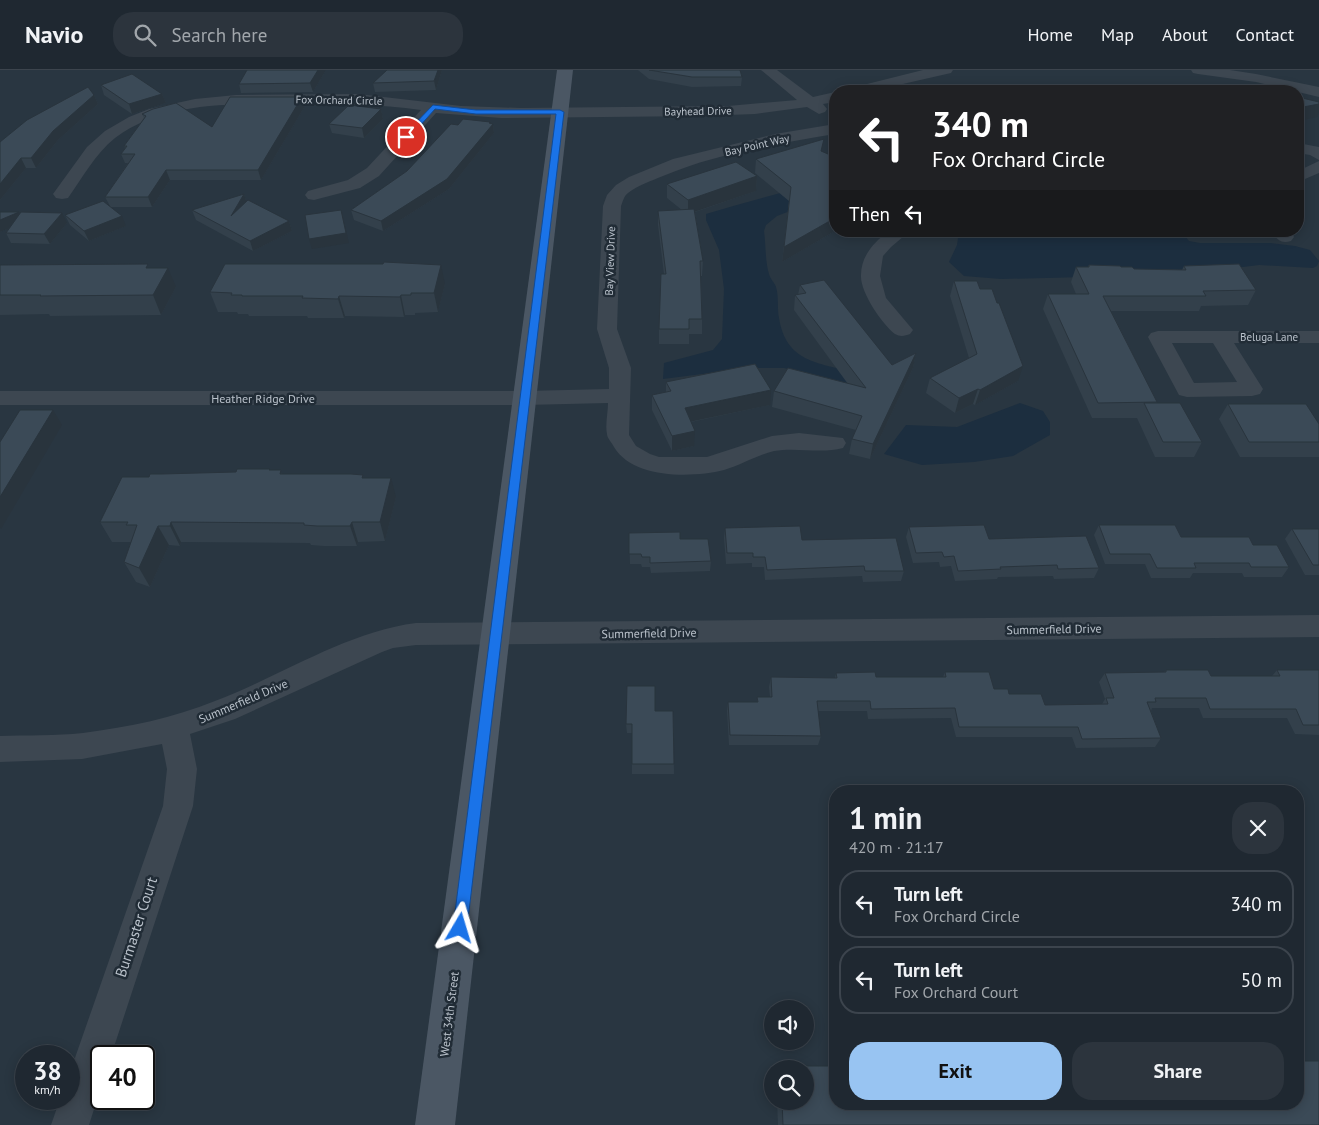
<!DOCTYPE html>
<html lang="en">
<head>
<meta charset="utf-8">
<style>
	:root { --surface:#1f2831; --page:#2c343d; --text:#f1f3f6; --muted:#a1a6ab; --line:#3c444d; --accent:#98c4f2 }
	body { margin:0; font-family:"PT Sans",sans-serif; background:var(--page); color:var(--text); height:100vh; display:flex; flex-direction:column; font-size:19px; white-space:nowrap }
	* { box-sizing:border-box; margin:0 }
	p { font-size:16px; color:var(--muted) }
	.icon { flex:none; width:28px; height:28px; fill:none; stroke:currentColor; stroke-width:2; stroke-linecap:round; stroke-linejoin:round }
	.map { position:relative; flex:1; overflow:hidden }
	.side { position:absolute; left:829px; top:715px; width:475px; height:325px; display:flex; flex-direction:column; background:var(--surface); border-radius:20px; box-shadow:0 2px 12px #0003,0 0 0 1px var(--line) }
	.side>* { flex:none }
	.guide { position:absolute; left:829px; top:15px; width:475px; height:152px; border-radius:20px; box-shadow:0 2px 12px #0003,0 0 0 1px var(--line); background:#202124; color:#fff; overflow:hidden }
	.controls { position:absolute; left:764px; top:930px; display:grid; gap:10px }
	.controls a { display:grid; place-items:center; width:50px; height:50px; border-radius:50%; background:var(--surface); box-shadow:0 2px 12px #0003,0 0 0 1px var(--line); font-size:25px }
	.speed { position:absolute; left:15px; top:975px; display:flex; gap:10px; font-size:25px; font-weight:700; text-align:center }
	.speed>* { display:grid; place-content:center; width:65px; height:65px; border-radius:50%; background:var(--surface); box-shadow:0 2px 12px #0003,0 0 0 1px var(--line); line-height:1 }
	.speed small { font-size:12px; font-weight:400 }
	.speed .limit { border:2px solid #111; border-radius:8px; background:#fff; color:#111 }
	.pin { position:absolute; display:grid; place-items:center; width:42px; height:42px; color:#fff; margin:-21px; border:2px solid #fff; border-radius:50%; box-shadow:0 1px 5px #0007 }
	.me { position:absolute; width:55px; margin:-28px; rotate:7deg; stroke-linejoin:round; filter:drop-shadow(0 0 4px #0008) }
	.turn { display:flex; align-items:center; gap:18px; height:105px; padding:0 20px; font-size:22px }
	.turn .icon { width:65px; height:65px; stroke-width:2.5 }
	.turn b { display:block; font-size:35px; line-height:42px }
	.then { display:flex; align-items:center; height:48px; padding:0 20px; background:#0003; gap:10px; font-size:19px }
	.round { display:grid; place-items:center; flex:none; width:52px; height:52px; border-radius:20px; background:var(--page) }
	.head { display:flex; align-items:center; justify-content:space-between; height:85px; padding:0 20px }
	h1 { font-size:30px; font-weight:700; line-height:38px }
	.action { display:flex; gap:10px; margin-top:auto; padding:10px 20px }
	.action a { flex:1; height:58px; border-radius:20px; background:var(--accent); color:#111; font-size:20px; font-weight:700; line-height:58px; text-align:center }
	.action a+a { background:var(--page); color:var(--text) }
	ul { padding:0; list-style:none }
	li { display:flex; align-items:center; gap:15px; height:68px; margin:0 10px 8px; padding:0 10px; border:2px solid var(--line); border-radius:20px }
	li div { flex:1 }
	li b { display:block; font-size:19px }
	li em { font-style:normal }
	header { display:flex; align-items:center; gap:30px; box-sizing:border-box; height:70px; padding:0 25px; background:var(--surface); border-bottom:1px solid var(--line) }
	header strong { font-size:24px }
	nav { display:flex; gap:28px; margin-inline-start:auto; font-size:18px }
	.search { width:350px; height:45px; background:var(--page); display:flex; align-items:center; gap:12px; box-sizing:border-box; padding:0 18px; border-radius:20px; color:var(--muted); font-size:19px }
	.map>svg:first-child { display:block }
	.water { fill:#1c2e3f }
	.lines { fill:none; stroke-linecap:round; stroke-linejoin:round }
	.street { fill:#3d4751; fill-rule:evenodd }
	.secondary { fill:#4b5764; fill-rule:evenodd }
	.wall { fill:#33404b }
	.shaded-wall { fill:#29343d }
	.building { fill:#3b4a57; stroke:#29343d }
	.route { fill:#1a73e8; stroke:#114b97 }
	.labels { text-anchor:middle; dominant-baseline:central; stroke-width:5; stroke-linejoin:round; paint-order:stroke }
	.far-street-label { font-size:11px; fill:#bac2cb; stroke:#212c36 }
	.street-label { font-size:12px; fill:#bac2cb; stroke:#212c36 }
	.near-street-label { font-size:15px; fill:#bac2cb; stroke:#212c36 }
</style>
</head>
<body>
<header>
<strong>Navio</strong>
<div class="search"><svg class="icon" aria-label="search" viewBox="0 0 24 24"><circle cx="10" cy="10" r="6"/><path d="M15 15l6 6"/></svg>Search here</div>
<nav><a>Home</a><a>Map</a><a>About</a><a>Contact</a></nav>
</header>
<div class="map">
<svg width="1319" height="1055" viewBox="0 0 1319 1055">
	<rect width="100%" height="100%" fill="#293641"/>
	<g class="water">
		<path d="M828,109L790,141L777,146L766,155L764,161C766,175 765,191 769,204C770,209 775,213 776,217C779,227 777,238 779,248C786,292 818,293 854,302L853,316L784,298H749L663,309L664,293L713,280L722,269L724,219L719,180L706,150V144C747,131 788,122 828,109Z"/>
		<polygon points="959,161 1181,161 1189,171 1200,173 1270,173 1295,176 1310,180 1319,191 1317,196 1313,198 1259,195 1163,207 1126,206 1001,209 964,206 949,192 957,175"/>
		<polygon points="1020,333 1043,341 1050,352 1050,365 1013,386 974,392 922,395 884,384 906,355 957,357"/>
	</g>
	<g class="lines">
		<g class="street">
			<path d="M761,0H777L813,27L835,22V32L823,34L827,39L825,42L819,44L807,37L755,44L701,46L501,48L436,43L379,106L360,118L314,130L308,129L305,125L308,121L348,110L367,98L421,40C379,34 338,34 296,34C237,34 165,30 115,68C95,84 83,107 68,128L62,129L56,128L53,124L87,77L105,61L129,47L149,39L195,29L236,25L358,24L461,36L521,38L728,36L797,30Z"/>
			<polygon points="923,0 953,0 951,3 872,21 848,21 851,18"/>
			<polygon points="1191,0 1230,0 1256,4 1319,17 1319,27 1256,12 1198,4 1193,3"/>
			<path d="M835,54V64C777,74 717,83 663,106C651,111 638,115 628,123C624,126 623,131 621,136L617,259L631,298L629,365L636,376L650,384L659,387H707L772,366L799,363L843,368L846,373L843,378C821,384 797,377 774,381C757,385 741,395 724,400C692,408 633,409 614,377C612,373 607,368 607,364C605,355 608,343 608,333L525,335H0V321H525L609,319V298L597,259L603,136L607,125L616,115L629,107L673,89L775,64Z"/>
			<polygon points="1298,73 1319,77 1319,90 1310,85 1298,83"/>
			<polygon points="1319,91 1319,103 1298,112 1298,101"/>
			<path d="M889,161H910L891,177L883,186L880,206L886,228L913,260L910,264C905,266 900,267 895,264C882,254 860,222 861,205C861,186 874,172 889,161Z"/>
			<path d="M1271,161H1290L1294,167L1291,171C1281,174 1277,170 1271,161Z"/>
			<path d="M1158,261H1319V273H1234L1263,319L1260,324L1252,326L1187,327L1179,325L1148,267L1151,263ZM1172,273H1213L1237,312L1194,313Z"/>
			<path d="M1319,545V567L416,575L393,578L382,582L235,649L190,664L197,699L193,736L111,986H101V1017L89,1055H51L60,1029H69V1005L163,736L167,699L162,674L82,689L0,692V666C27,665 56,666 83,663C129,657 173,648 215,631C281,606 346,562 416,553Z"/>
		</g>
		<polygon class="secondary" points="557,0 573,0 455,1055 415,1055"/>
	</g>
	<g class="wall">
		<polygon points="326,0 313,22 241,23 239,14"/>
		<polygon points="442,0 436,20 375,22 373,13"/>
		<polygon points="638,0 740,0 742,7 741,16 692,17 649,9"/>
		<polygon points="101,15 162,24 166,33 132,44 104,25"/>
		<polygon points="94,25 98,34 58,70 36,98 26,98 0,130 0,72"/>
		<polygon points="305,36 261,110 170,110 152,137 110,137 126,156 89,171 70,155 65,145 110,136 105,127 128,93 125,93 121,84 125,78 124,76 144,48 142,44 212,57"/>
		<polygon points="381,39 383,49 364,68 332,63 329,54"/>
		<polygon points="490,54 493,54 494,63 449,119 383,161 354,150 351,140 407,101 458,55"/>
		<polygon points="822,82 835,87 835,161 782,192 789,131 755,103 756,89"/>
		<polygon points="757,106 756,121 695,142 703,191 702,206 701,206 702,249 702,264 689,264 689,274 659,274 659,259 664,204 658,155 658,141 682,140 667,128 667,114"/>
		<polygon points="244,124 246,131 289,151 292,161 253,181 196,150 192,140"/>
		<polygon points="0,142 20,144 67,153 50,174 11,173 6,163 9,158 0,162"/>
		<polygon points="1192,161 1244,161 1242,167 1196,167"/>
		<polygon points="0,195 149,198 176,217 161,245 50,246 49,244 0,245"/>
		<polygon points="1089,195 1121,197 1134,199 1182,200 1184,196 1256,220 1248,235 1201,236 1199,241 1111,241 1157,332 1157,333 1202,372 1194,387 1155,387 1137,348 1092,348 1043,239 1048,224 1076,224 1071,212 1076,197 1088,197"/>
		<polygon points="954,211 1018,311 975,335 973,334 955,343 926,323 930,308 969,288 950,226"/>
		<polygon points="445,214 438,242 415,243 415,245 405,245 404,247 345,246 344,248 308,248 307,246 249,246 248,244 238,244 237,242 218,242 210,222"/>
		<polygon points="800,215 892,295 916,283 913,298 870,389 849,384 852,369 856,360 772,337 774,321 848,314 794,240 795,225 798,225"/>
		<polygon points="666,312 770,335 691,352 694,376 672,381 652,340 652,325 666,322"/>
		<polygon points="1228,334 1319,354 1319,387 1240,387 1219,349"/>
		<polygon points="270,399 270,400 283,404 363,408 396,427 385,471 358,472 357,476 324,476 311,475 310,473 181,472 180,476 169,475 150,517 136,512 124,492 131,472 112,472 100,452 149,407 236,402"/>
		<polygon points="1099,455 1181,467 1253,475 1289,497 1282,507 1244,507 1242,503 1193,503 1190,508 1151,508 1145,494 1105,494 1094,465"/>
		<polygon points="909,457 989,469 1099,498 1094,508 1054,509 1053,506 998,507 997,509 955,511 951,496 940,497 939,492 913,493 906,467"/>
		<polygon points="725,458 802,470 904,501 901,511 863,512 862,506 765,510 764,497 752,497 752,493 726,494 724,468"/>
		<polygon points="1292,459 1319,459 1319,505 1305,505 1285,469"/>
		<polygon points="629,463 680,469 711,491 710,501 651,503 650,497 642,497 641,494 630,494"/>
		<polygon points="1166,600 1211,606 1272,606 1277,600 1319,600 1319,665 1295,664 1287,648 1203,648 1199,638 1152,638 1151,641 1161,668 1155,677 1076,678 1072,667 956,667 951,648 868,649 867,641 818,641 821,666 818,675 729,675 727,641 728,632 757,632 757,627 770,627 769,617 771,607 835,608 836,603 876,607 943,607 945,602 994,619 1045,635 1102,634 1105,629 1099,612 1105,603 1164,602"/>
		<polygon points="655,641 673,641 674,704 632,704 632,663 627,663 626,654"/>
		<polygon points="779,996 1319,1055 778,1055 777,1031 805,1031 805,999 779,999"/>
	</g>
	<g class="shaded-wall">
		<polygon points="318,0 326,0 313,22 310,13"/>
		<polygon points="438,0 442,0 436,20 434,11"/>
		<polygon points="162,24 166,33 132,44 129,34"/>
		<polygon points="94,25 98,34 58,70 36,98 31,88 53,61"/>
		<polygon points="302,27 305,36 261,110 258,100"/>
		<polygon points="1319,34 1319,42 1317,47 1298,51 1298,38"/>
		<polygon points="381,39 383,49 364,68 362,58"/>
		<polygon points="490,52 491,56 493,54 494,63 449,119 383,161 381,151"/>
		<polygon points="21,88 26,98 0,130 0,114"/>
		<polygon points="166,100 170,110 152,137 148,127"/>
		<polygon points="757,106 756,121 688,144 688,130"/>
		<polygon points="244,124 247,134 231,146"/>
		<polygon points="341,140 349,173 312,179 309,169"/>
		<polygon points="19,142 24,152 0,162 0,150"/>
		<polygon points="62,143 67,153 50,174 44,164"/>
		<polygon points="122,146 126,156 89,171 84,161"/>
		<polygon points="835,148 835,161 782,192 784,177"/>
		<polygon points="289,151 292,161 253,181 250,171"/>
		<polygon points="441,195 445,214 438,242 434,223"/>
		<polygon points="168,198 176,217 161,245 153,225"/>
		<polygon points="401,225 405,245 404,247 400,227"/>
		<polygon points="339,226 345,246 344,248 338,229"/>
		<polygon points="916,283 913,298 870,389 873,374"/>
		<polygon points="1023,296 1018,311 975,335 980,320"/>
		<polygon points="978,319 973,334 955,343 959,328"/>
		<polygon points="771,320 770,335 684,353 685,338"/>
		<polygon points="53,340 62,355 1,459 0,457 0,427"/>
		<polygon points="695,361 694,376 672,381 672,366"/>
		<polygon points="391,408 396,427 385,471 380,452"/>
		<polygon points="171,452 181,472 180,476 170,456"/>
		<polygon points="352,452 358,472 357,476 350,456"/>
		<polygon points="158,456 169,475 150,517 139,498"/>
	</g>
	<g class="building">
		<polygon points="247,0 318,0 310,13 239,14"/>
		<polygon points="387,0 438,0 434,11 373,13"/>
		<polygon points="649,0 740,0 742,7 692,7"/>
		<polygon points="132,4 162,24 129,34 101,15"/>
		<polygon points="88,17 94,25 53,61 31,88 21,88 0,114 0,72 27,50"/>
		<polygon points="1260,17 1276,21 1257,21"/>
		<polygon points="230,27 302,27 258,100 166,100 148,127 105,127 135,84 121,84 127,76 124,76 146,46 142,44 153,39 176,33 212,57"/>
		<polygon points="1298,27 1319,32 1319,34 1298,38"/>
		<polygon points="349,35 381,39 362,58 329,54"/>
		<polygon points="463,49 490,52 489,53 493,54 447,109 381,151 351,140 407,101 451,54 458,55"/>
		<polygon points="824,69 821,81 835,87 835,148 784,177 791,117 756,89"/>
		<polygon points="736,92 757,106 688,130 667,114"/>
		<polygon points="244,124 231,146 248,130 289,151 250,171 192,140"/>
		<polygon points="103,131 122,146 84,161 65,145"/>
		<polygon points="694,139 703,191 700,191 702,249 689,249 689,259 659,259 661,204 666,204 658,141"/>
		<polygon points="341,140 346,163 309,169 305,145"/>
		<polygon points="0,142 19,142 0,150"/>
		<polygon points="21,142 62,143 44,164 6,163"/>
		<polygon points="384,192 441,195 434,223 411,223 411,225 401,225 400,227 339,226 338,229 302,228 303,226 242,226 242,225 231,225 232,223 210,222 225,194 383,194"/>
		<polygon points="148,194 146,198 168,198 153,225 40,226 41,225 0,225 0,195"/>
		<polygon points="1239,194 1256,220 1203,221 1206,226 1103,226 1157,332 1098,333 1048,224 1089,224 1076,197 1089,197 1089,195 1120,196 1121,197 1132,197 1134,199 1186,200 1184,196"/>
		<polygon points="824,210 892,295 916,283 873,374 852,369 862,346 774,321 788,298 866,318 795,225 806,223 800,215"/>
		<polygon points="954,211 977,211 980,219 992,219 997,233 999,233 1023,296 980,320 978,319 959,328 930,308 977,284"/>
		<polygon points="755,294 771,320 685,338 695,361 672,366 652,325 671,321 666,312"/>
		<polygon points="1144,333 1180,333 1202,372 1163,372"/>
		<polygon points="1228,334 1306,334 1319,354 1319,372 1249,372"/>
		<polygon points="20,340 53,340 0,427 0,372"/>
		<polygon points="237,399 270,399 269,400 281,400 280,404 351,404 363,405 362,408 391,408 380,452 352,452 350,456 317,456 304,455 304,453 171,452 170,456 158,456 139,498 124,492 137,455 126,455 128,452 100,452 122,407 149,407 150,404 162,404 236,402"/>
		<polygon points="984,455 989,469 1086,466 1099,498 1058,499 1057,495 1000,497 1001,499 958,501 954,486 944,487 942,482 916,483 909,457"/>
		<polygon points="1099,455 1175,455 1181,467 1249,467 1253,475 1277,475 1289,497 1251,497 1249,493 1194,493 1196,498 1157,498 1150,484 1110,484"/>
		<polygon points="800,456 802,470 896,468 904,501 865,501 864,496 767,500 765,487 753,487 753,483 727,483 725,458"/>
		<polygon points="1292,459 1319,459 1319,495 1313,495"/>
		<polygon points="680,462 680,469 708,469 711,491 650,493 650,487 642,487 641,484 629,484 629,463"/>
		<polygon points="1166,600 1208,600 1211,606 1280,606 1277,600 1319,600 1319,655 1303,655 1296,639 1210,639 1206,628 1155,628 1156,632 1147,632 1161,668 1082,669 1078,657 959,657 955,638 871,639 870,631 817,631 821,666 730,665 728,632 758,632 757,627 772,627 771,607 837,608 836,603 875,602 876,607 946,607 945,602 989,602 994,619 1008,619 1009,624 1041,624 1045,635 1108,634 1106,628 1114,628 1105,603 1166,602"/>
		<polygon points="627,616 655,616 655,641 673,641 674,694 632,694 632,654 626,654"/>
		<polygon points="1298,991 1319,991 1319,1055 783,1055 782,1031 805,1031 805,999 780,999 779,996 835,996 835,1034 1298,1034"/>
	</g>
	<polygon class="route" points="433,35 476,40 560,40 564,42 467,858 465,863 460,865 455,863 453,858 556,44 476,44 435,39 409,68 404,68 404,65"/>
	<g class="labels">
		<g class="far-street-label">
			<text transform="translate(339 30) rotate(1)">Fox Orchard Circle</text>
			<text transform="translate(698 41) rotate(-1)">Bayhead Drive</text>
			<text transform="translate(757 75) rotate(-13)">Bay Point Way</text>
			<text transform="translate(610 191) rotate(-88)">Bay View Drive</text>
			<text x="1269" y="267">Beluga Lane</text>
		</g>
		<g class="street-label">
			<text x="263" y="328">Heather Ridge Drive</text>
			<text transform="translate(1054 559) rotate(-1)">Summerfield Drive</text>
			<text transform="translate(649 563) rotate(-1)">Summerfield Drive</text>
			<text transform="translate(243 631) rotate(-23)">Summerfield Drive</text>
			<text transform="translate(449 944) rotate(-83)">West 34th Street</text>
		</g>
		<g class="near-street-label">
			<text transform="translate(136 857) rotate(-72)">Burmaster Court</text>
		</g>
	</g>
</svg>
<div class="controls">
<a><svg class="icon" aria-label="sound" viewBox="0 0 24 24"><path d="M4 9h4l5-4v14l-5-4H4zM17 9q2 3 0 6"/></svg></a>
<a><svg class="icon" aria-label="search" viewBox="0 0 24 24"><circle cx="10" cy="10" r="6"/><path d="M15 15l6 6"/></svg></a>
</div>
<div class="speed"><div>38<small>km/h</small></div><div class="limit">40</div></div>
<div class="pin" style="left:406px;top:67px;background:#d93025"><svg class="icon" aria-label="arrive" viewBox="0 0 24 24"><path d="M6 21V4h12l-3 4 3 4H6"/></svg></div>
<svg class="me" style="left:460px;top:858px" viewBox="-20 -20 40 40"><path d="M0-17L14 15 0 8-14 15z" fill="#1a73e8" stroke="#fff" stroke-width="4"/></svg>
<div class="guide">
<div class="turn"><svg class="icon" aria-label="left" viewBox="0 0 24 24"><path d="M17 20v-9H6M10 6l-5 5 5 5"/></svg><div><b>340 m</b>Fox Orchard Circle</div></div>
<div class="then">Then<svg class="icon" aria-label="left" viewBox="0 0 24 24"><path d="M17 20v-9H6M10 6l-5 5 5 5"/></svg></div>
</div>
<section class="side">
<div class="head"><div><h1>1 min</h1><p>420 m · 21:17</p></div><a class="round"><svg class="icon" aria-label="close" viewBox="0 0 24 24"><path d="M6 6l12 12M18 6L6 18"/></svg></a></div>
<ul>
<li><svg class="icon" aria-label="left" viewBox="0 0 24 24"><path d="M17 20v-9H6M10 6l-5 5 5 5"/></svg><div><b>Turn left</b><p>Fox Orchard Circle</p></div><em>340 m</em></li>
<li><svg class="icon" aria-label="left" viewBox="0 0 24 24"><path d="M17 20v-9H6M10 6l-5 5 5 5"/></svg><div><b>Turn left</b><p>Fox Orchard Court</p></div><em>50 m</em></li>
</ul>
<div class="action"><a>Exit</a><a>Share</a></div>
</section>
</div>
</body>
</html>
